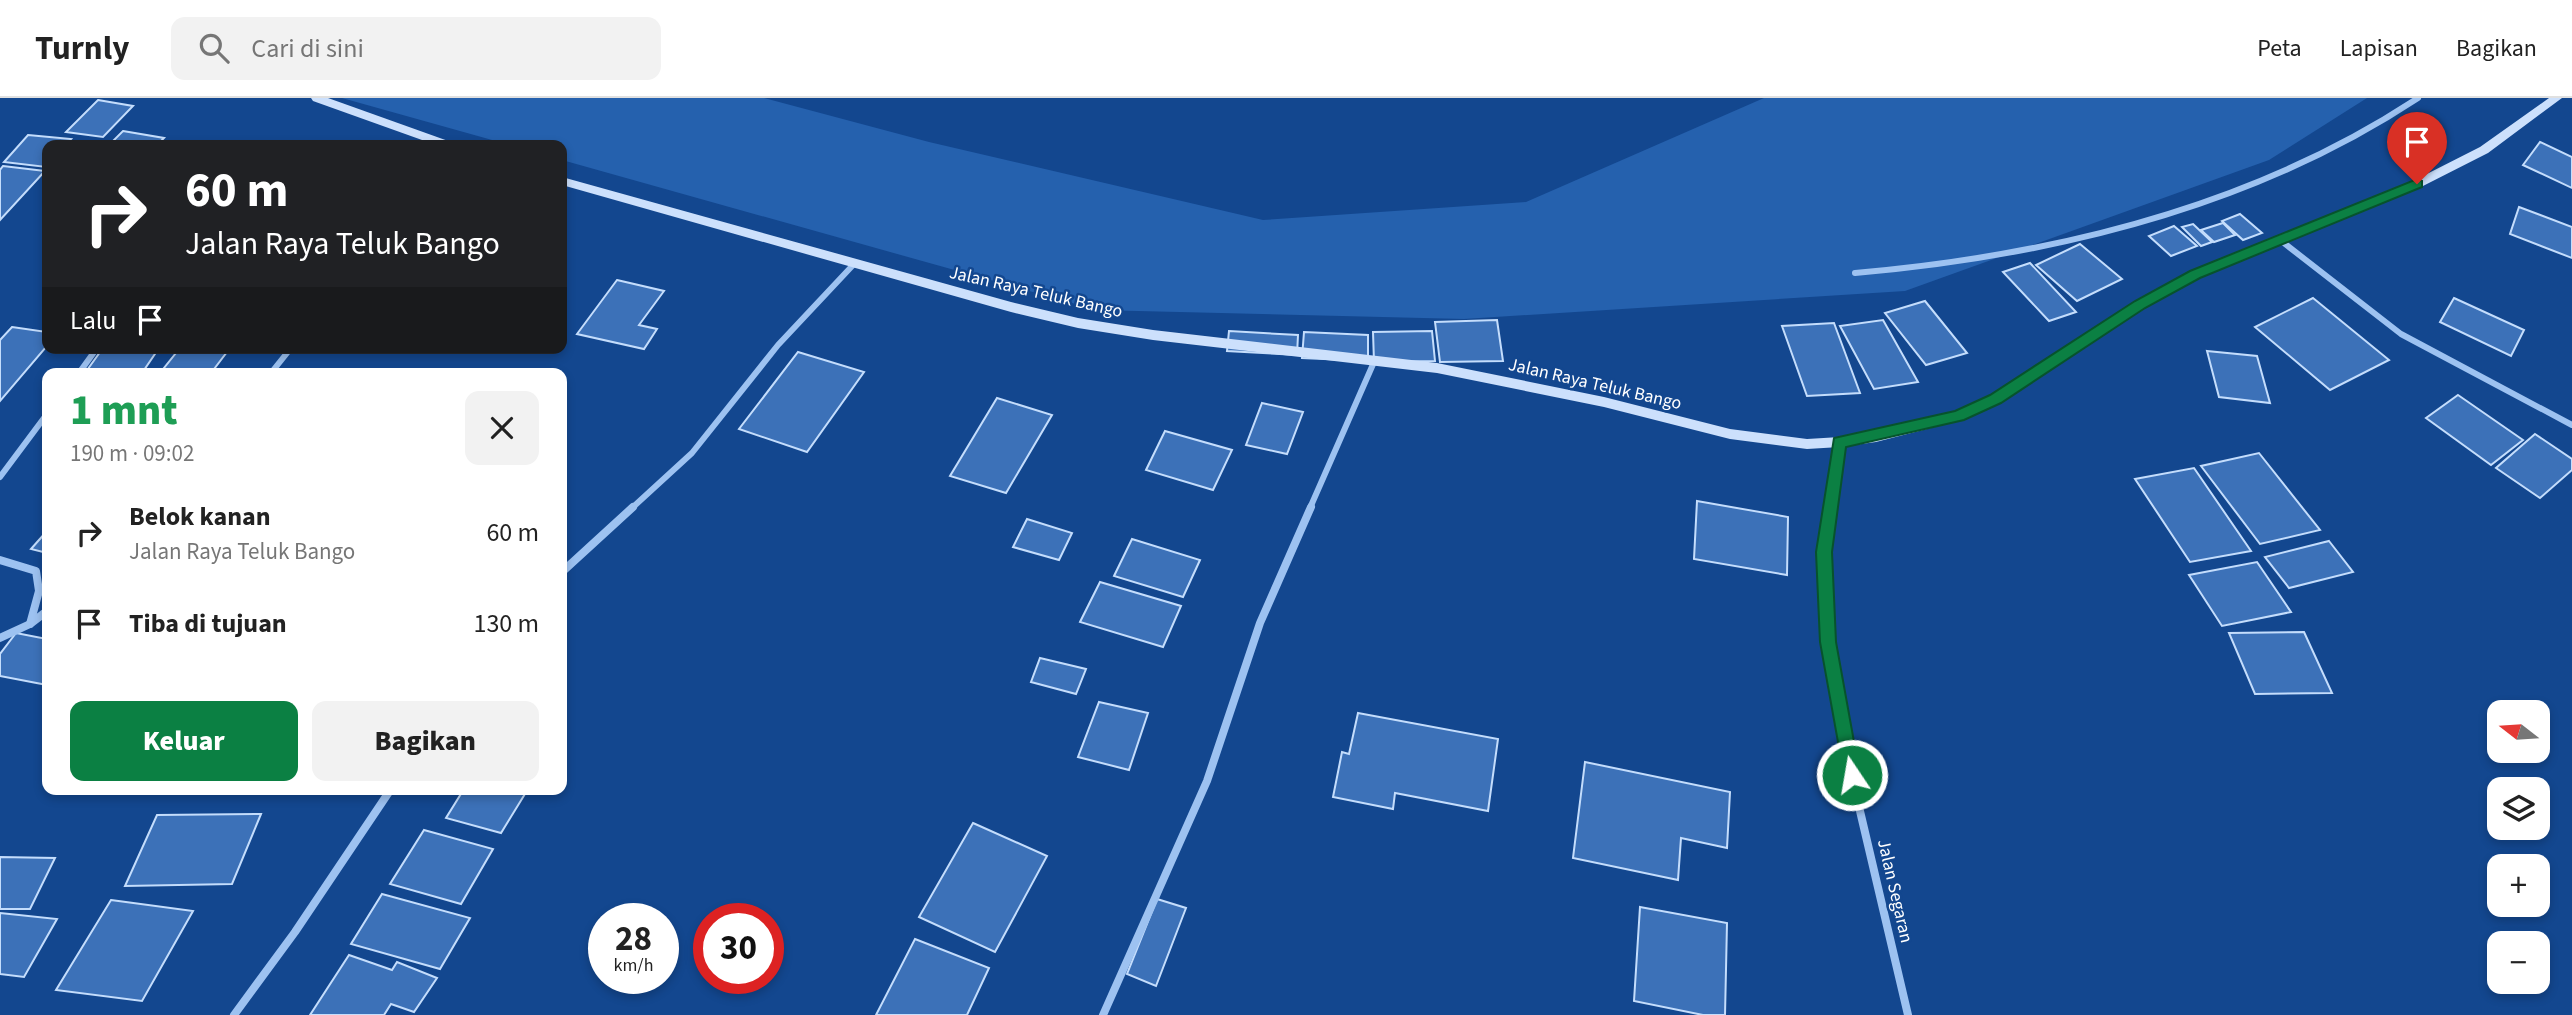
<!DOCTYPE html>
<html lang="id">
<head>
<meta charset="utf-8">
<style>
	:root { --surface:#fff; --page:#f2f2f2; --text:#222; --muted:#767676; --line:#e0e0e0; --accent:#0b8043 }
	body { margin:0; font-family:"Source Sans 3",sans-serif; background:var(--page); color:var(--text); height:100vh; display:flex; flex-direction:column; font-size:26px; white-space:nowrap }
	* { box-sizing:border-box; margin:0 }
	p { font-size:23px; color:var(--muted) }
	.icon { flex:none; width:38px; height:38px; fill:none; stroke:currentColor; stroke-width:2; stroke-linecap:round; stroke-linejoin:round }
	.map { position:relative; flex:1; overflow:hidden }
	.sheet { position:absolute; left:42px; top:270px; width:525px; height:427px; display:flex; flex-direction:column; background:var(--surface); border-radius:14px; box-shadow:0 4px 10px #0003 }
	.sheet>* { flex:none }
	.top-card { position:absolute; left:42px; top:42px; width:525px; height:214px; border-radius:14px; box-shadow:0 4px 10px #0003; background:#202124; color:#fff; overflow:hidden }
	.needle { width:46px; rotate:287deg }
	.tools { position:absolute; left:2487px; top:602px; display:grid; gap:14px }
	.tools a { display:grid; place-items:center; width:63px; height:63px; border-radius:14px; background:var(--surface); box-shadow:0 4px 10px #0003; font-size:35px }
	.speed { position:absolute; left:588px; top:805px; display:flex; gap:14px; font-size:35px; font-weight:700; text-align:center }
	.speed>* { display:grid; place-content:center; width:91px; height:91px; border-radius:50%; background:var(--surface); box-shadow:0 4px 10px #0003; line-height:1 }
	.speed small { font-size:18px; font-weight:400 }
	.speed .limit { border:10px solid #d22; background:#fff; color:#111 }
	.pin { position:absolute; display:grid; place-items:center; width:60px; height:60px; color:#fff; margin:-72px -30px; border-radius:50% 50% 50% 0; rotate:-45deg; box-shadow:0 0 7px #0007 }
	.pin .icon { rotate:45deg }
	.me { position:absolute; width:77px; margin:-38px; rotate:348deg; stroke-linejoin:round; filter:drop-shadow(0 0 5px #0008) }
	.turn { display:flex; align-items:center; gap:24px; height:147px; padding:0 28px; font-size:32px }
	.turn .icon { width:91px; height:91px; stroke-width:2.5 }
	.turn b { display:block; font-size:49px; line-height:60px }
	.then { display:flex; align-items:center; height:66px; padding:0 28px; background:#0003; gap:14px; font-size:26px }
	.round { display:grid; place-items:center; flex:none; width:74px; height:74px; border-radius:14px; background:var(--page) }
	.overview { display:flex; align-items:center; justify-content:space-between; height:119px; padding:0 28px }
	h1 { font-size:42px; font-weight:800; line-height:52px; color:#1e9e55 }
	.action { display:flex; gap:14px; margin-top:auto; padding:14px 28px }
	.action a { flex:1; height:80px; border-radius:14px; background:var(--accent); color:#fff; font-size:28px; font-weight:800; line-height:80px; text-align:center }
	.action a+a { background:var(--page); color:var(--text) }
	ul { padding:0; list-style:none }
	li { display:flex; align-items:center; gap:21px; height:91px; padding:0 28px }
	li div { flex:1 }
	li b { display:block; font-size:26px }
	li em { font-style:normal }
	header { display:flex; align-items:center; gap:42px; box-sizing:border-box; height:98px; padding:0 35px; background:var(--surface); border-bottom:2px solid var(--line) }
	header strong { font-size:33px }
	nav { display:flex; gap:38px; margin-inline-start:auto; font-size:24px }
	.search { width:490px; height:63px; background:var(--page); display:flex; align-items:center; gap:18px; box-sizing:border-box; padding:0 24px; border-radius:14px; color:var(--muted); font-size:26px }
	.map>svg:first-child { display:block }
	.green { fill:#2561ae }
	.building { fill:#3c71b8; stroke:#c4ddfc; stroke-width:2 }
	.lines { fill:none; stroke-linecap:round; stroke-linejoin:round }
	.minor-far1 { stroke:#9dc2f1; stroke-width:6 }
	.minor { stroke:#9dc2f1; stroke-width:8 }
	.secondary { fill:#cce0fc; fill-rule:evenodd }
	.route { fill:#0b8043; stroke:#07532c; stroke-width:2 }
	.labels { text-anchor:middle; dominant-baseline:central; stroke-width:5; stroke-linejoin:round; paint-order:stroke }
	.street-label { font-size:18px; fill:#fff; stroke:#13478f }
</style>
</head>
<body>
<header>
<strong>Turnly</strong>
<div class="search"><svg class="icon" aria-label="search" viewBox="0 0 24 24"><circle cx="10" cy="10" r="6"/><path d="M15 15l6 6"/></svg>Cari di sini</div>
<nav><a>Peta</a><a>Lapisan</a><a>Bagikan</a></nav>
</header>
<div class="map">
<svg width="2572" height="917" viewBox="0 0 2572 917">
	<rect width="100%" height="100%" fill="#13478f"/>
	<polygon class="green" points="342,0 764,0 929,44 1263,122 1526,104 1764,0 2367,0 2269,62 1905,193 1464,221 1097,212 562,62 562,47 510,47"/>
	<g class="building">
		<polygon points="98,2 133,8 103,39 66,34"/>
		<polygon points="123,33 164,40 157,47 109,47"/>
		<polygon points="28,37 71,41 65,47 47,47 46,69 4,64"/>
		<polygon points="2540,44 2572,59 2572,90 2523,67"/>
		<polygon points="3,68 45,73 0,122 0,72"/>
		<polygon points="2519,109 2572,129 2572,160 2510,136"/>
		<polygon points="2240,116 2262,135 2243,142 2222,123"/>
		<polygon points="2223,125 2235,137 2214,144 2201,132"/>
		<polygon points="2193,126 2212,144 2201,148 2182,129"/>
		<polygon points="2174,128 2197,148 2171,158 2149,138"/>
		<polygon points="2080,146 2122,181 2077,203 2036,167"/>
		<polygon points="2030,165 2076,214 2049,223 2003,174"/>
		<polygon points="617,182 664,193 639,227 657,231 644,251 577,236"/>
		<polygon points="2313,200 2389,262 2330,292 2255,229"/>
		<polygon points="2454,200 2524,232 2511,258 2440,224"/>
		<polygon points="1925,203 1967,255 1926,267 1885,215"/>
		<polygon points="1497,222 1503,263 1440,264 1435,224"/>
		<polygon points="1883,222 1918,284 1874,291 1840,228"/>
		<polygon points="1834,225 1860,295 1807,298 1782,228"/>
		<polygon points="12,229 47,234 47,248 0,303 0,242"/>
		<polygon points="1229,233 1298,237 1297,257 1227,253"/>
		<polygon points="1432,233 1435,263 1374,264 1373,234"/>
		<polygon points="1304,234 1368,237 1368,263 1302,260"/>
		<polygon points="103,250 159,250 142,275 85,275"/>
		<polygon points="180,250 230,250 211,275 160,275"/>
		<polygon points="2207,253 2257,258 2270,305 2219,299"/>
		<polygon points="798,254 864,274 807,354 739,331"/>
		<polygon points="2458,297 2523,342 2491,367 2426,320"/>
		<polygon points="997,300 1052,317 1006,395 950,378"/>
		<polygon points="1262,305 1303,314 1287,356 1246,347"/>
		<polygon points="1165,333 1232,352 1213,392 1146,372"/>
		<polygon points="2535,336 2572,361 2572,372 2540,400 2496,370"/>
		<polygon points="2259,355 2320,432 2260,446 2201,368"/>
		<polygon points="2194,370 2251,453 2190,464 2135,381"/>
		<polygon points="1697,403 1788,419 1787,477 1694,461"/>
		<polygon points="1027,421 1072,435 1059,462 1013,449"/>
		<polygon points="47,433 47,455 31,451"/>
		<polygon points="1132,441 1200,462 1183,499 1114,478"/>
		<polygon points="2329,443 2353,474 2289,490 2265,459"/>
		<polygon points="2257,464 2291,514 2222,528 2189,477"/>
		<polygon points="1100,484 1181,508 1163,549 1080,524"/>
		<polygon points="2304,534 2332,595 2255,596 2229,535"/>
		<polygon points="16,535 47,541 47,587 0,578 0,556"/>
		<polygon points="1040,560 1086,571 1076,596 1031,584"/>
		<polygon points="1099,604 1148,615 1129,672 1078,659"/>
		<polygon points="1358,615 1498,641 1488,713 1395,695 1393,711 1333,699 1342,654 1349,656"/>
		<polygon points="1585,664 1730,694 1727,750 1681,740 1678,782 1573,760"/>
		<polygon points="464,691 528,691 501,735 446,720"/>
		<polygon points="261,716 232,786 125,788 157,717"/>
		<polygon points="973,725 1047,758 995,854 919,819"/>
		<polygon points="424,732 493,751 461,806 390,786"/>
		<polygon points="0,759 55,760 30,811 0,811"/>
		<polygon points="382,796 470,820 440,871 351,846"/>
		<polygon points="1157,801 1186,810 1156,888 1127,876"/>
		<polygon points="111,802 193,813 142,903 56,892"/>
		<polygon points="1640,809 1727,825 1725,917 1703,917 1634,903"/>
		<polygon points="0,815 57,821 24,879 0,876"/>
		<polygon points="915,841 989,870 967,917 876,917"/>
		<polygon points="349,857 392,872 397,864 437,880 414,914 391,906 384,917 310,917"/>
	</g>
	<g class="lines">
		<g class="minor-far1">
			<polyline points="2280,142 2401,236 2572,327"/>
			<path d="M1855,175C2050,158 2253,109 2418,0"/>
			<polyline points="79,275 97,250"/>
			<polyline points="271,275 291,250"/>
			<polyline points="0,379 47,316"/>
			<polyline points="632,410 692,355 778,247 854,166"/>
			<polyline points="1310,410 1374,264"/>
			<polyline points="1830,410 1840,344"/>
		</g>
		<g class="minor">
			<path d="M1831,409C1815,517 1839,625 1864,730C1879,792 1893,855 1908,917"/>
			<polyline points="0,462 36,473 39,493 30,526"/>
			<polyline points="562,474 633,409"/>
			<polyline points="0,540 30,526 47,513"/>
			<polyline points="234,917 295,834 391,691"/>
			<polyline points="1103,917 1207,683 1260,525 1311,409"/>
		</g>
		<g class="secondary">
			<polygon points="311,0 328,0 451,44 453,47 436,47 313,3"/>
			<polygon points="2549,0 2562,0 2488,55 2421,89 2199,180 2144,209 2001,305 1958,323 1876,344 1840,349 1807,351 1730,341 1604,309 1437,275 1153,242 1078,230 1011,214 562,87 562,79 1011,204 1078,220 1153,232 1437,265 1604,299 1730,331 1807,341 1840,339 1876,334 1955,314 1991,297 2136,203 2191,174 2413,83 2480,49"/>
		</g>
	</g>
	<polygon class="route" points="2417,81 2422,83 2422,89 2200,180 2145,210 2001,305 1964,322 1846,349 1832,454 1836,544 1860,677 1858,683 1852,685 1845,683 1820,544 1816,454 1834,340 1955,313 1990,297 2135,203 2190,173"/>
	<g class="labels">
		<g class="street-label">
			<text transform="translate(1036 194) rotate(13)">Jalan Raya Teluk Bango</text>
			<text transform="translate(1595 286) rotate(13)">Jalan Raya Teluk Bango</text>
			<text transform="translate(1895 793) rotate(77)">Jalan Segaran</text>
		</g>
	</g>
</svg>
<div class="tools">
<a><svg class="needle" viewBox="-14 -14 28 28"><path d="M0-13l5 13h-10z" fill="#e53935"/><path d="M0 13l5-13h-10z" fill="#767676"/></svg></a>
<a><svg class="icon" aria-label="layers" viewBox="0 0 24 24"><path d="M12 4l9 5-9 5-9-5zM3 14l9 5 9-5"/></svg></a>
<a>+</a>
<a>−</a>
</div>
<div class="speed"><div>28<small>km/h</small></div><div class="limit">30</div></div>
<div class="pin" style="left:2417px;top:86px;background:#d93025"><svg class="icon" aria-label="arrive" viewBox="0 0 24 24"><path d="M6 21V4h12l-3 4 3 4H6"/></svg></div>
<svg class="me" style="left:1852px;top:677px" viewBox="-20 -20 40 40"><circle r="17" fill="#0b8043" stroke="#fff" stroke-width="3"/><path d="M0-11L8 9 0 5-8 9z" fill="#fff"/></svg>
<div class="top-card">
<div class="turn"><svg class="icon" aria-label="right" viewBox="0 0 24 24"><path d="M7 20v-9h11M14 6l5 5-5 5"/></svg><div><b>60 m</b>Jalan Raya Teluk Bango</div></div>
<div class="then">Lalu<svg class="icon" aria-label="arrive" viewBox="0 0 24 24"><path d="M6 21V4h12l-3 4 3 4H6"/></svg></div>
</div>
<section class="sheet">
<div class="overview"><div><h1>1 mnt</h1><p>190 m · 09:02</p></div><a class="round"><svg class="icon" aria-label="close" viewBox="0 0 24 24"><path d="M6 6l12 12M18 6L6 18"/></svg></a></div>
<ul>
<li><svg class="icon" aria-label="right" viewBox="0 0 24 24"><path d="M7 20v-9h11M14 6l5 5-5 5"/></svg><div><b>Belok kanan</b><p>Jalan Raya Teluk Bango</p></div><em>60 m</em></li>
<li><svg class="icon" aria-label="arrive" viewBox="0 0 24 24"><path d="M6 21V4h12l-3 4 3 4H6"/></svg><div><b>Tiba di tujuan</b></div><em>130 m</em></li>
</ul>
<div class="action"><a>Keluar</a><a>Bagikan</a></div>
</section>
</div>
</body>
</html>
